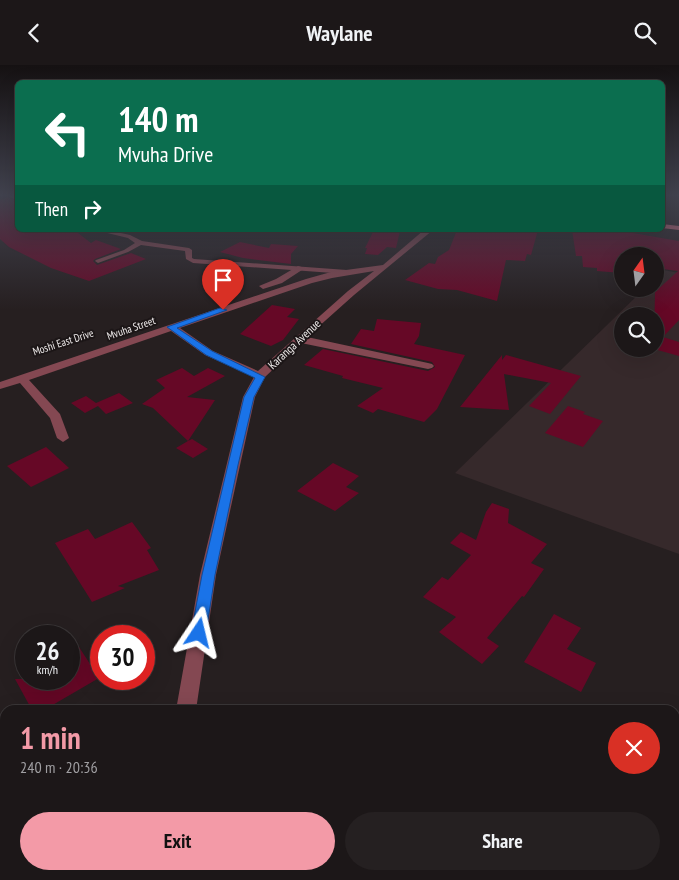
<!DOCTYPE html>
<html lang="en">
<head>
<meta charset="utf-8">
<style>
	:root { --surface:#1c1718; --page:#252021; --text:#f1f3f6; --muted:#a09fa2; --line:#3a3637; --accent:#f39aa7 }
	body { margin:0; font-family:"PT Sans Narrow",sans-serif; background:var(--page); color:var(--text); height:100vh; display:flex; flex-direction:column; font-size:19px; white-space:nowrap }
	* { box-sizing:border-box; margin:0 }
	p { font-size:16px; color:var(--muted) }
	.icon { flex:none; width:28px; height:28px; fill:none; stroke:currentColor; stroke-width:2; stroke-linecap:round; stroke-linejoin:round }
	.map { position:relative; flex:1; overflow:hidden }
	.sheet { position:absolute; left:0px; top:640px; width:680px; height:175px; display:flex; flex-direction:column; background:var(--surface); border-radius:15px 15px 0 0; box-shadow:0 5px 20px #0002,0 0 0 1px var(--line) }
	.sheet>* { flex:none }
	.guide { position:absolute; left:15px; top:15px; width:650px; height:152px; border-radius:8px; box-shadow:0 5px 20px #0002,0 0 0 1px var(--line); background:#0b6e4f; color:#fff; overflow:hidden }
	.needle { width:32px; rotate:14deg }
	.fabs { position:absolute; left:614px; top:182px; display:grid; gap:10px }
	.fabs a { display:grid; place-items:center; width:50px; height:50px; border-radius:50%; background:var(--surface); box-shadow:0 5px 20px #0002,0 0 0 1px var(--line); font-size:25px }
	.speed { position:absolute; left:15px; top:560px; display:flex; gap:10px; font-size:25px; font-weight:700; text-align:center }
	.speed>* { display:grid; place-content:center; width:65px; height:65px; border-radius:50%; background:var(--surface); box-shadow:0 5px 20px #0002,0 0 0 1px var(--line); line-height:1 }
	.speed small { font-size:12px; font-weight:400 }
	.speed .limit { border:8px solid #d22; background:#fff; color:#111 }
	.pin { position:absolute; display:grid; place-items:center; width:42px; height:42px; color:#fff; margin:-51px -21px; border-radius:50% 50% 50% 0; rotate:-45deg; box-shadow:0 0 5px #0007 }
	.pin .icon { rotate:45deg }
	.me { position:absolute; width:55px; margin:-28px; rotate:10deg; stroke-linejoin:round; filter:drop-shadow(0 0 4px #0008) }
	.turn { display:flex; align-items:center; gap:18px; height:105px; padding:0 20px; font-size:22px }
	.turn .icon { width:65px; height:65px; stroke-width:2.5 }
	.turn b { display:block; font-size:35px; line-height:42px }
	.then { display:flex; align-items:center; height:48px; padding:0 20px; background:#0003; gap:10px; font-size:19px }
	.round { display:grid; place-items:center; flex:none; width:52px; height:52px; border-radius:26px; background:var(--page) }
	.summary { display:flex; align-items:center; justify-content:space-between; height:85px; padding:0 20px }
	h1 { font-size:30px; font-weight:800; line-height:38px; color:var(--accent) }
	.button { display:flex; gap:10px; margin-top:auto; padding:10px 20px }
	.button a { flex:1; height:58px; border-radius:30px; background:var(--accent); color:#111; font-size:20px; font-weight:800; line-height:58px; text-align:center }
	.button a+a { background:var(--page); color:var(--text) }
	header { display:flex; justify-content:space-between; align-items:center; height:65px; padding:0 20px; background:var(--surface); font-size:22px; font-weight:800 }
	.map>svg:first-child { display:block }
	.built { fill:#36292b; fill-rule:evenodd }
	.building { fill:#660826 }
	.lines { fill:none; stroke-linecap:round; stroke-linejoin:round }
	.service { fill:#844852; fill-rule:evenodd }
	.minor { fill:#844852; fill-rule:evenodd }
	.trunk { fill:#f2778e; fill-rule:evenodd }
	.route { fill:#1a73e8; stroke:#114b97 }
	.labels { text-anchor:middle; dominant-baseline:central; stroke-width:4; stroke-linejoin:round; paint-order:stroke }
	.far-street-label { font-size:11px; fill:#eeeaea; stroke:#1c1617 }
	.street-label { font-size:12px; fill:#eeeaea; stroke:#1c1617 }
</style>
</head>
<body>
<header><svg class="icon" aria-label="back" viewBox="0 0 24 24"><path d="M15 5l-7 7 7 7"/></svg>Waylane<svg class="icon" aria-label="search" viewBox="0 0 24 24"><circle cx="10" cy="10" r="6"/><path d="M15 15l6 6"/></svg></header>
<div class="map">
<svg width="679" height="815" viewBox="0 0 679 815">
	<rect width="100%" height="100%" fill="#261f20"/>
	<path class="built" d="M663,205L679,208V489L455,408L644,224H655V213ZM622,251H655V284H622Z"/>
	<g class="building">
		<polygon points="8,132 18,137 18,165 56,168 74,165 91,178 96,175 121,184 95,194 93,196 97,200 131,188 146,194 89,216 51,203 9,182 0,174 0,135"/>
		<polygon points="374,165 400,166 396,183 387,182 378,190 365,189 367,183 365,183"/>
		<polygon points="457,165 538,165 531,190 527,189 525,196 506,195 497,236 457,225 438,224 405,215 429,198 435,199 438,192 449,185"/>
		<polygon points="572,165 615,165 679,176 679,255 663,272 679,277 679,291 654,284 655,227 678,206 655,203 655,191 619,191 622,208 597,206 597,203 583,202 582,191 576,191"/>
		<polygon points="240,177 269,183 271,179 298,181 291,189 291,199 243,193 220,187"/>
		<polygon points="272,240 295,244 287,252 299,254 283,275 271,281 240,269"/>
		<polygon points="377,254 421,258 419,271 414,279 465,290 437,344 424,357 378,344 373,348 357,341 383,323 342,313 343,311 304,300 323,284 428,306 435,302 432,297 351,279 361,264 374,266"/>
		<polygon points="502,290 502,295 506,290 581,311 550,349 529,341 551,318 504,309 509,345 460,342"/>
		<polygon points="182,303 194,311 208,303 225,311 187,332 215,335 188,376 192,374 208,384 193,393 176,383 188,376 153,343 142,339 165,323 156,315"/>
		<polygon points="119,328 133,338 106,349 98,341 85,348 71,338 86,331 96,338"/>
		<polygon points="568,341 585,347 583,349 603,356 583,382 545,368"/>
		<polygon points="46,382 69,403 31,422 7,401"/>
		<polygon points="333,398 359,411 346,422 359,428 335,446 297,426"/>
		<polygon points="492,438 509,444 508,458 547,479 531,498 544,504 524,532 522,531 487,573 499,581 482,599 439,567 456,552 423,532 442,512 448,515 471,490 450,478 461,467 476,475 486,447"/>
		<polygon points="132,457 151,483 147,485 159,505 118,521 125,523 92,537 55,478 88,464 95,474"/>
		<polygon points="554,549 581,563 567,584 596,598 581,627 524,597"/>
		<polygon points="79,582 99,613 44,645 32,645 15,614 69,614 69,588"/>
	</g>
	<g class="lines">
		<g class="service">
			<polygon points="9,131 18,131 18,135 10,132"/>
			<polygon points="95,165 107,165 130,170 142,176 189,183 192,185 192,193 194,194 347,205 351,207 347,209 193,198 186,194 185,186 141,180 128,187 98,198 95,196 96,195 124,185 135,178 128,173"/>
		</g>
		<g class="minor">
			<path d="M424,165H433L354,230L307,272L428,298L432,299L434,301L432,303L428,304L301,278L265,312L255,332L216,510L196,645H176L200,510L243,332L254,312L205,290L171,266L29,315L60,349L69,373L63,377L57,373L50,353L20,318L0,324V317L306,214L331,207L383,200ZM374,206L348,226L258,306L213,286L180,263L312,218L332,213Z"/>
			<polygon points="298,201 305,203 282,218 263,224 259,221 276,214"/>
			<polygon points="145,810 169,810 168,815 144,815"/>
		</g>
		<polygon class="trunk" points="662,159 679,161 679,165 662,163"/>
	</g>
	<linearGradient id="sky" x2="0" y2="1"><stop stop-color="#151112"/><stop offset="0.53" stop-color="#41424e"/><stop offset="1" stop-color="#41424e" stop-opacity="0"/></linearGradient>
	<rect width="679" height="245" fill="url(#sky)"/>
	<polygon class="route" points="220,243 227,245 177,263 212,286 265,312 254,332 238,400 215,510 206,568 204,572 199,574 194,572 191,568 202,510 244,332 255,313 206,290 167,262"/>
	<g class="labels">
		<g class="far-street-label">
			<text transform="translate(131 263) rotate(-19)">Mvuha Street</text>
			<text transform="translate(63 277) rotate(-18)">Moshi East Drive</text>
		</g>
		<g class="street-label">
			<text transform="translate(294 279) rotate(-43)">Karanga Avenue</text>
		</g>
	</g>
</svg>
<div class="fabs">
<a><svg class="needle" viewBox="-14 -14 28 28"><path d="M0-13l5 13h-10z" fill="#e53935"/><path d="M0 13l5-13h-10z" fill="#a09fa2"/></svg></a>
<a><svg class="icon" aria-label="search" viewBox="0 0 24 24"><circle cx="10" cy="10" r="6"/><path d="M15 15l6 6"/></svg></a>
</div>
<div class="speed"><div>26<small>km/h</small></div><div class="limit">30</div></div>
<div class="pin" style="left:223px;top:245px;background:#d93025"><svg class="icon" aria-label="arrive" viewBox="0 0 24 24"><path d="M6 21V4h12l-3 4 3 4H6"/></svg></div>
<svg class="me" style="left:199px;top:568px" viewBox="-20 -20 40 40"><path d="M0-17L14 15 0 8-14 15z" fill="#1a73e8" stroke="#fff" stroke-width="4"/></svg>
<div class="guide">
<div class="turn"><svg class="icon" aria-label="left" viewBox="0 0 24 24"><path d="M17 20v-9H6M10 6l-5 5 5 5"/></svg><div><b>140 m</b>Mvuha Drive</div></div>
<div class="then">Then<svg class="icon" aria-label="right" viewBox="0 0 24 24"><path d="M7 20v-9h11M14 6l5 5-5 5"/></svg></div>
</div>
<section class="sheet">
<div class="summary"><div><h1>1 min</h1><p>240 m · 20:36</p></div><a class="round" style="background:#d93025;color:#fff"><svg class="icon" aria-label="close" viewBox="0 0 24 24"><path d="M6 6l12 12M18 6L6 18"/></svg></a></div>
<div class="button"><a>Exit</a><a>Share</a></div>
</section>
</div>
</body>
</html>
